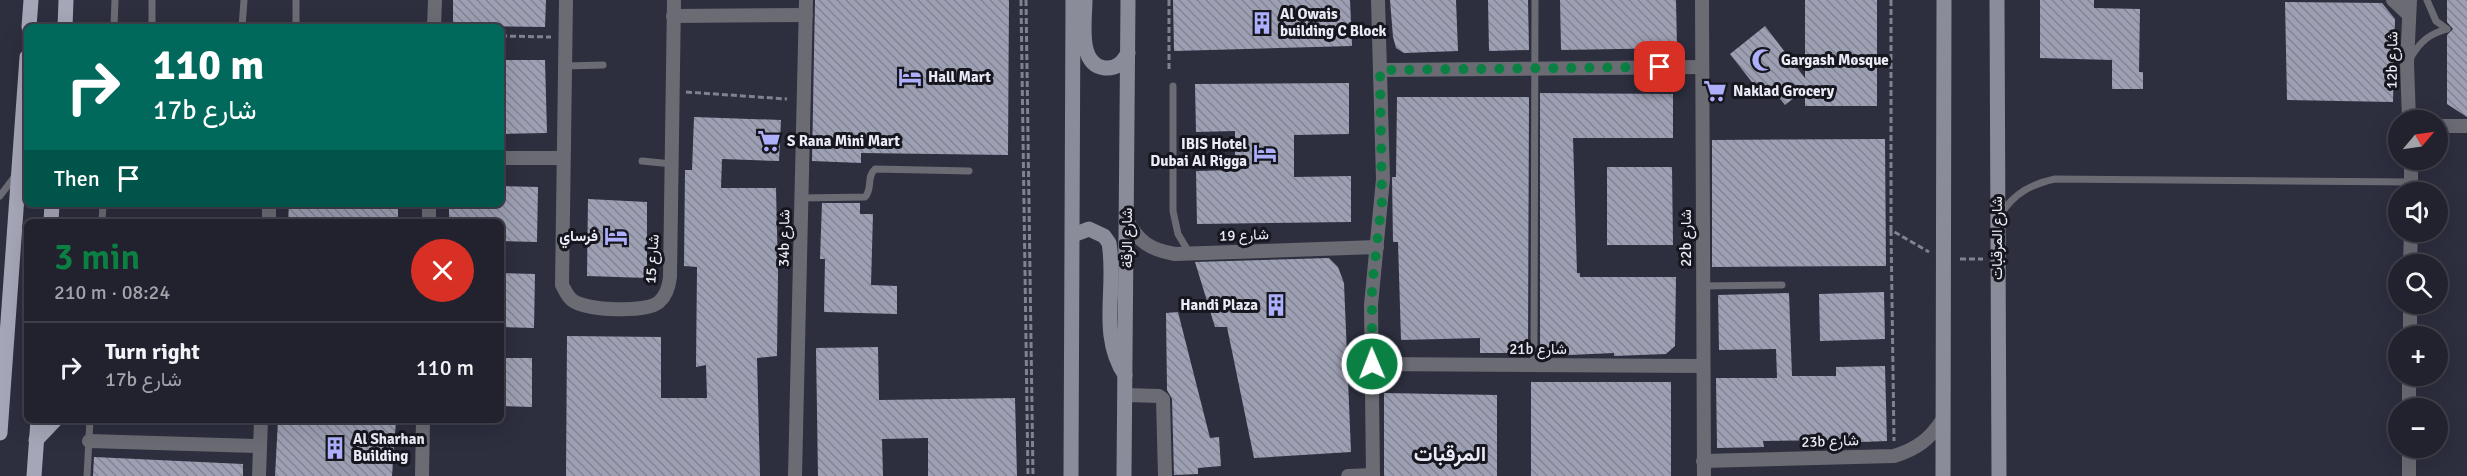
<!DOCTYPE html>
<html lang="en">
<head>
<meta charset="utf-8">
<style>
	:root { --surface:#22222e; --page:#2e2f3a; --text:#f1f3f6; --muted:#a2a4aa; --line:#3f3f4a; --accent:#0b8043 }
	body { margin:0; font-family:Signika,Vazirmatn,sans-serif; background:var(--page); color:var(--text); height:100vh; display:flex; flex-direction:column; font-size:22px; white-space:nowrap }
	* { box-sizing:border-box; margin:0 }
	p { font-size:20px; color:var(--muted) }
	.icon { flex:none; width:33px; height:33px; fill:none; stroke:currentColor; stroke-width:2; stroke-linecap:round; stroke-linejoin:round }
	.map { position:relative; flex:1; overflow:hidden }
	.panel { position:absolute; left:24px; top:219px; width:480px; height:204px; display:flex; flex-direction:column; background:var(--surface); border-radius:9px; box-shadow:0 6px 24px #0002,0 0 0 2px var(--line) }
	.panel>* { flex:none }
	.guide { position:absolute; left:24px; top:24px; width:480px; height:183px; border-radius:9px; box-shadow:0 6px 24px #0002,0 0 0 2px var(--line); background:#00695c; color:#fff; overflow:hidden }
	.needle { width:39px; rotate:61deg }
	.tools { position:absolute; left:2388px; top:110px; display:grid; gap:12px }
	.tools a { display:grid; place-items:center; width:60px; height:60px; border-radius:50%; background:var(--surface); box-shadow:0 6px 24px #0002,0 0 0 2px var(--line); font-size:30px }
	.pin { position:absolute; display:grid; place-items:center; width:51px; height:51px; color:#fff; margin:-26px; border-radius:12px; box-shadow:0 3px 9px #0006 }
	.me { position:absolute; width:66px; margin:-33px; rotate:359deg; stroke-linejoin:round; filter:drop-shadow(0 0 4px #0008) }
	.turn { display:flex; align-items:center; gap:21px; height:126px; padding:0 30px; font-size:27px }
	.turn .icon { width:78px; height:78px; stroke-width:2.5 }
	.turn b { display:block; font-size:42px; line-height:51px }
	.then { display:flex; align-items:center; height:57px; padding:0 30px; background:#0003; gap:12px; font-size:22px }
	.round { display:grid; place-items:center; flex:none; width:63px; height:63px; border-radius:32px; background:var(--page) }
	.overview { display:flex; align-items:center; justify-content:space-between; height:102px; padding:0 30px }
	h1 { font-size:36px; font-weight:600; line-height:45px; color:var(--accent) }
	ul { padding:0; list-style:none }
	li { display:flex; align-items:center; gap:18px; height:90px; padding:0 30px; border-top:2px solid var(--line) }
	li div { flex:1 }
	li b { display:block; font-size:22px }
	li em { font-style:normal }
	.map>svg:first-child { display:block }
	.building { fill:url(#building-back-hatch) }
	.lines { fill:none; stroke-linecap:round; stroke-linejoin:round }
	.path { stroke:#81828f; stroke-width:3; stroke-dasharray:6 3; stroke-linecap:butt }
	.lane { stroke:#6a6b73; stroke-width:7 }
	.street { stroke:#6a6b73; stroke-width:14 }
	.secondary { stroke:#8b8c9a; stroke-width:15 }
	.primary { stroke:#a5a6b7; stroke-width:15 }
	.route { stroke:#0b8043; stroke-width:10; stroke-dasharray:0 18 }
	.labels { text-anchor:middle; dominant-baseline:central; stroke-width:6; stroke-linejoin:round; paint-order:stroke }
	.poi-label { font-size:15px; font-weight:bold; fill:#eaebf6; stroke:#16171e; text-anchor:start }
	.street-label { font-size:15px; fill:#eaebf6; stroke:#16171e }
	.district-label { font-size:21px; font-weight:bold; fill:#eaebf6; stroke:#16171e }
</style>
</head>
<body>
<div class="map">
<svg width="2467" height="476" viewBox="0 0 2467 476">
	<defs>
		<pattern id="building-back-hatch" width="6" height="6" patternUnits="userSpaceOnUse" patternTransform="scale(1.5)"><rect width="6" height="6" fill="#9d9fb3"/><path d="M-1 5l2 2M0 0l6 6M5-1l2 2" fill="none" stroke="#838494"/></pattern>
	</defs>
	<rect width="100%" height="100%" fill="#2d2e3e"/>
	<g class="building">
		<polygon points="453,0 546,0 545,27 453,26"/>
		<polygon points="815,0 1009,0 1008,155 861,153 861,163 812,161"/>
		<polygon points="1173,0 1350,0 1352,46 1174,51"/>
		<polygon points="1390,0 1456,0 1458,51 1404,53 1396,48 1393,37"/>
		<polygon points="1488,0 1528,0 1529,50 1489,51"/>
		<polygon points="1560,0 1676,0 1677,48 1561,50"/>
		<polygon points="1805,0 1877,0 1877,106 1805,106 1805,89 1785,105 1771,87 1762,95 1730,54 1765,26 1805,78"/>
		<polygon points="2040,0 2094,0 2094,8 2140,9 2139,72 2143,72 2143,89 2112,89 2112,60 2040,58"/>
		<polygon points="2447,0 2467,0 2467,117 2447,104 2447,35 2453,29 2447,22"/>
		<polygon points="2285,2 2382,3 2395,19 2393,102 2287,100"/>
		<polygon points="501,60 545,60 547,133 501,134"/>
		<polygon points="1349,83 1349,134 1294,135 1294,177 1351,176 1351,222 1197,224 1196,171 1235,170 1235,131 1196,132 1195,84"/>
		<polygon points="1540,93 1673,94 1673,138 1573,138 1577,273 1580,273 1580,277 1676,277 1675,346 1666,354 1614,356 1614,353 1547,356 1547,353 1540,353"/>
		<polygon points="1397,97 1529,97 1528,353 1480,353 1480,338 1401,340 1398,242 1393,242 1392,177 1396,177"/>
		<polygon points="694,117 781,120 779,161 722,159 721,188 776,188 778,274 777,356 757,358 760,476 566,476 567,336 661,337 661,398 707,398 706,365 696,367 697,267 684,266 685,170 692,170"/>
		<polygon points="1885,139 1886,266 1712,267 1712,140"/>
		<polygon points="1607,167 1672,167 1673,245 1607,245"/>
		<polygon points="501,186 538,187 537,242 501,241 501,222 449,222 449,204 501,204"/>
		<polygon points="588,199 647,202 647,278 587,276"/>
		<polygon points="822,203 860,203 860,214 873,214 871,285 897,286 897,314 824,312 825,259 820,259"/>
		<polygon points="289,204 398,204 398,222 288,222"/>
		<polygon points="1329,258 1338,267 1344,283 1351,452 1254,458 1227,327 1215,327 1195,262"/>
		<polygon points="501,273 535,274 534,328 501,327"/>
		<polygon points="1884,292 1885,339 1820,341 1819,294"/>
		<polygon points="1789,293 1792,376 1836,376 1836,367 1885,366 1887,441 1837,443 1837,440 1763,441 1764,447 1717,448 1716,378 1777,378 1776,349 1719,350 1718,295"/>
		<polygon points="1178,312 1210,438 1219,437 1221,466 1198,468 1198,474 1174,475 1172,399 1167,390 1166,313"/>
		<polygon points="878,347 879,400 1015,398 1017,476 928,476 928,438 882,439 883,476 818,476 816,348"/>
		<polygon points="501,358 532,358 532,407 501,406"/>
		<rect x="1531" y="382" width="140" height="94"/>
		<polygon points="1384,393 1497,395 1497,476 1384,476"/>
		<polygon points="278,420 396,420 392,476 275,476"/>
		<polygon points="94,457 243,464 243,476 93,476"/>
	</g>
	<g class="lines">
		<g class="path">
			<polyline points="1021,0 1028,476"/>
			<polyline points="1026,0 1033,476"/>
			<polyline points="1169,0 1169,70"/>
			<polyline points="1891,0 1891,230 1929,252"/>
			<polyline points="501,36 551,37"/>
			<polyline points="686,92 787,99"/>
			<polyline points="1891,230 1894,441"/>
			<polyline points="1960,259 1983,259"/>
		</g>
		<g class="lane">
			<polyline points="2427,0 2436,21 2447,29"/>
			<polyline points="114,27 115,0"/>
			<polyline points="152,27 152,0"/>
			<polyline points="242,27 244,0"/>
			<polyline points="296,27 296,0"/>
			<path d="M2411,57C2421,41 2429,34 2447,29"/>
			<polyline points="565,66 603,65"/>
			<polyline points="1173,86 1173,211 1178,234 1190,254"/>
			<polyline points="642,161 672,164"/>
			<polyline points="0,196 15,176"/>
			<path d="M801,198L865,197C873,189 866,177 875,169L969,171"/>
			<path d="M2001,214C2014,193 2032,184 2055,179L2411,182"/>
			<polyline points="102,222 103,204"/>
			<polyline points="1703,286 1782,285"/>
			<polyline points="1534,365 1535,0"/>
			<polyline points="87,476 90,420"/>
		</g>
		<g class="street">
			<path d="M566,0L562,285C565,290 567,296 572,300C586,311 646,313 659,302C667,295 669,286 670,277L674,0"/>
			<polyline points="1702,0 1704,476"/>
			<polyline points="2393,0 2409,15"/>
			<polyline points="673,16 806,15"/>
			<polyline points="434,27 435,0"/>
			<polyline points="1380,70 1702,67"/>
			<polyline points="2409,120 2407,63 2410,0"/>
			<polyline points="2438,126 2467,126"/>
			<polyline points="501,158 563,158"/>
			<polyline points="2411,192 2411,159"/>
			<path d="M1127,220C1138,242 1151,250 1175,254L1377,247"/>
			<polyline points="269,222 269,204"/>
			<polyline points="429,222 429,204"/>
			<polyline points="2410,264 2411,231"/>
			<polyline points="2410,336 2410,303"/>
			<polyline points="1372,364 1703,366"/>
			<polyline points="1126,395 1159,396 1163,399 1165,476"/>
			<polyline points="2409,408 2409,375"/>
			<polyline points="89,441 260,446"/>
			<path d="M1703,461L1894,456C1917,449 1930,439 1943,419"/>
			<polyline points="259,476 261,420"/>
			<polyline points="422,476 423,420"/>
			<polyline points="795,476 806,0"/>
			<polyline points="1348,476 1373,475"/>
			<polyline points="1373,476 1371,305 1383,179 1378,0"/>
			<polyline points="2409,476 2409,447"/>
		</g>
		<g class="secondary">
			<path d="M1085,0C1085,20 1077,65 1105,68C1117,69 1123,62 1128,53"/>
			<polyline points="1997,0 1999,476"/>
			<path d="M1073,235L1089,229L1104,236L1109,243C1117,288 1098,334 1125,375"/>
			<polyline points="1071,476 1073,0"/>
			<polyline points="1124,476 1128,0"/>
			<polyline points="1943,476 1944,0"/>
		</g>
		<g class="primary">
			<polyline points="29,27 31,0"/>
			<polyline points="65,27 66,0"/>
			<polyline points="51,222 52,204"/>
			<polyline points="0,433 27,57"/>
			<polyline points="36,440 55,420"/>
			<polyline points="34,476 38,420"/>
		</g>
	</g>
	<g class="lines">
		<polyline class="route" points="1372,364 1372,286 1382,201 1380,70 1660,67"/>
	</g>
	<defs>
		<g id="building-bare" transform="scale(1.8)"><path d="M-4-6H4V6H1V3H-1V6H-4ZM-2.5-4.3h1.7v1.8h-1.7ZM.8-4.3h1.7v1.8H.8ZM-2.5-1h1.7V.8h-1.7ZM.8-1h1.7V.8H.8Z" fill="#adaffb" stroke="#16171e" stroke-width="2.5" paint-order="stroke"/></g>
		<g id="mosque-bare" transform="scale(1.8)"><path d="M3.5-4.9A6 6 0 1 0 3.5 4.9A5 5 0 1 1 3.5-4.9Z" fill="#adaffb" stroke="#16171e" stroke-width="2.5" paint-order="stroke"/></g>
		<g id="hotel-bare" transform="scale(1.8)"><path d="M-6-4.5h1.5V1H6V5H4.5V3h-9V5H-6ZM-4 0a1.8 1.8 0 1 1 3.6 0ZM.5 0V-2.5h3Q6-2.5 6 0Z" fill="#adaffb" stroke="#16171e" stroke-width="2.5" paint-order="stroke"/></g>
		<g id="supermarket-bare" transform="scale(1.8)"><path d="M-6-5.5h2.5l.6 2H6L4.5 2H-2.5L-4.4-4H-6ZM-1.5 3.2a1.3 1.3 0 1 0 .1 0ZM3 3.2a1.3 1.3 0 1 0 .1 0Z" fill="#adaffb" stroke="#16171e" stroke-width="2.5" paint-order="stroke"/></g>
	</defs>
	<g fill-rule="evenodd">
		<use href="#building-bare" x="1262" y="23"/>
		<use href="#mosque-bare" x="1763" y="60"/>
		<use href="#hotel-bare" x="910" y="77"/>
		<use href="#supermarket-bare" x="1715" y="91"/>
		<use href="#supermarket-bare" x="769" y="141"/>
		<use href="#hotel-bare" x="1265" y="153"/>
		<use href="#hotel-bare" x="616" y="236"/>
		<use href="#building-bare" x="1276" y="305"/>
		<use href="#building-bare" x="335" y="448"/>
	</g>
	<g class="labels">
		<g class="poi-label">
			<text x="1280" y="14">Al Owais<tspan x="1280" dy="17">building C Block</tspan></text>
			<text x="1781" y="60">Gargash Mosque</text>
			<text x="928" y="77">Hall Mart</text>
			<text x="1733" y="91">Naklad Grocery</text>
			<text x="787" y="141">S Rana Mini Mart</text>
			<text x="1247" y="144" text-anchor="end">IBIS Hotel<tspan x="1247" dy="17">Dubai Al Rigga</tspan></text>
			<text x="598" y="236" text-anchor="end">فرساي</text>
			<text x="1258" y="305" text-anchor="end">Handi Plaza</text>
			<text x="353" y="439">Al Sharhan<tspan x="353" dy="17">Building</tspan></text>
		</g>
		<g class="street-label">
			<text transform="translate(2392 60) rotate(-89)">12b شارع</text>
			<text transform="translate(1244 235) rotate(-2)">شارع 19</text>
			<text transform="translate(784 238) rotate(-89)">34b شارع</text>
			<text transform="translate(1127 238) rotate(-90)">شارع الرقة</text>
			<text transform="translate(1686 238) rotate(-90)">22b شارع</text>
			<text transform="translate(1997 238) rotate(-90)">شارع المرقبات</text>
			<text transform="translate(652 259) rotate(-86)">شارع 15</text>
			<text x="1538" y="349">21b شارع</text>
			<text transform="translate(1830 441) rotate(-2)">23b شارع</text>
		</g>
		<g class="district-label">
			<text x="1450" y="454">المرقبات</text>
		</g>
	</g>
</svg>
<div class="tools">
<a><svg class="needle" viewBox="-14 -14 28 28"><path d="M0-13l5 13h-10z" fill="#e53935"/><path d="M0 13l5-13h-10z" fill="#a2a4aa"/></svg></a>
<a><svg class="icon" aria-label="sound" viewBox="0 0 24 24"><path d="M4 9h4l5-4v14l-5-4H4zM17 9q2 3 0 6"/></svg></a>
<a><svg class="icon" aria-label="search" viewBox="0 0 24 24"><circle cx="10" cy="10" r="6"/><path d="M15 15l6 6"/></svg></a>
<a>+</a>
<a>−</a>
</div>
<div class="pin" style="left:1660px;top:67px;background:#d93025"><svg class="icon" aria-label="arrive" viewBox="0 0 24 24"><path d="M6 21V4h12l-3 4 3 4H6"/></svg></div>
<svg class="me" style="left:1372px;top:364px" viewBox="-20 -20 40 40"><circle r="17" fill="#0b8043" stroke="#fff" stroke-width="3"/><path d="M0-11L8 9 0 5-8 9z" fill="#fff"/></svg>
<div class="guide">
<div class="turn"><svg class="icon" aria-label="right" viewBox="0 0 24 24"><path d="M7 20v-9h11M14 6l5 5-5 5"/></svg><div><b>110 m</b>17b شارع</div></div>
<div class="then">Then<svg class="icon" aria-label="arrive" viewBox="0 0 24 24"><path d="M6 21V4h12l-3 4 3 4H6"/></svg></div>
</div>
<section class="panel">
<div class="overview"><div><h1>3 min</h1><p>210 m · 08:24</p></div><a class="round" style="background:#d93025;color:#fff"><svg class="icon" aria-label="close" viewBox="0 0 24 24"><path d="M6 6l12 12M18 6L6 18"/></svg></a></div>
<ul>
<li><svg class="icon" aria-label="right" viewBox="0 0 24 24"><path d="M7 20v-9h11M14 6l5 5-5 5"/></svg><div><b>Turn right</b><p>17b شارع</p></div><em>110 m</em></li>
</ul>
</section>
</div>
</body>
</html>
